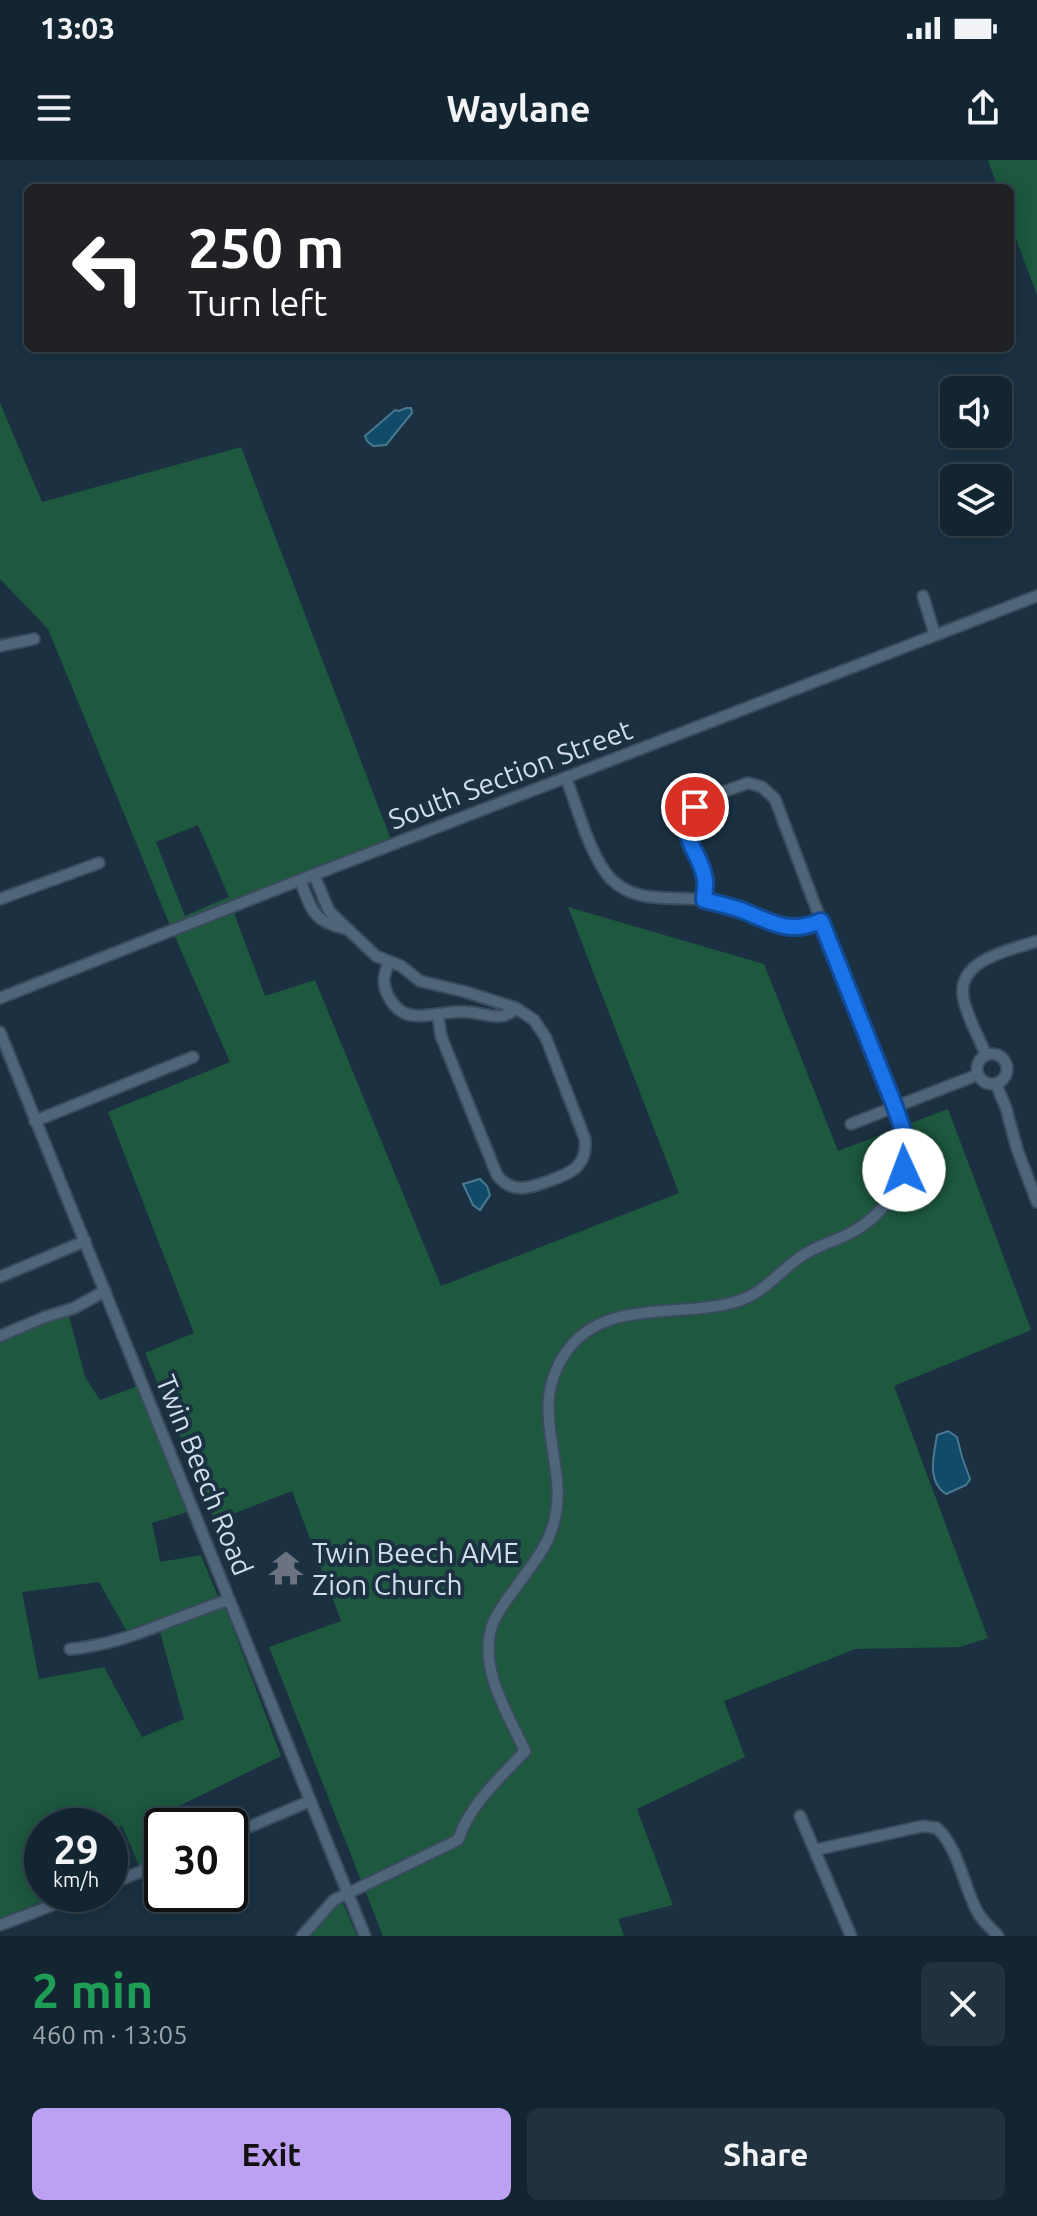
<!DOCTYPE html>
<html lang="en">
<head>
<meta charset="utf-8">
<style>
	:root { --surface:#142532; --page:#21313e; --text:#f1f3f6; --muted:#9da5ac; --line:#33424d; --accent:#bca0f2 }
	body { margin:0; font-family:Ubuntu,sans-serif; background:var(--page); color:var(--text); height:100vh; display:flex; flex-direction:column; font-size:30px; white-space:nowrap }
	* { box-sizing:border-box; margin:0 }
	p { font-size:26px; color:var(--muted) }
	.icon { flex:none; width:44px; height:44px; fill:none; stroke:currentColor; stroke-width:2; stroke-linecap:round; stroke-linejoin:round }
	.map { position:relative; height:1776px; overflow:hidden }
	.side { display:flex; flex-direction:column; background:var(--surface); flex:1 }
	.side>* { flex:none }
	.guide { position:absolute; left:24px; top:24px; width:990px; height:168px; border-radius:12px; box-shadow:0 4px 20px #0003,0 0 0 2px var(--line); background:#202124; color:#fff; overflow:hidden }
	.fabs { position:absolute; left:940px; top:216px; display:grid; gap:16px }
	.fabs a { display:grid; place-items:center; width:72px; height:72px; border-radius:12px; background:var(--surface); box-shadow:0 4px 20px #0003,0 0 0 2px var(--line); font-size:40px }
	.speed { position:absolute; left:24px; top:1648px; display:flex; gap:16px; font-size:40px; font-weight:700; text-align:center }
	.speed>* { display:grid; place-content:center; width:104px; height:104px; border-radius:50%; background:var(--surface); box-shadow:0 4px 20px #0003,0 0 0 2px var(--line); line-height:1 }
	.speed small { font-size:20px; font-weight:400 }
	.speed .limit { border:4px solid #111; border-radius:12px; background:#fff; color:#111 }
	.pin { position:absolute; display:grid; place-items:center; width:68px; height:68px; color:#fff; margin:-34px; border:4px solid #fff; border-radius:50%; box-shadow:0 2px 8px #0007 }
	.me { position:absolute; width:88px; margin:-44px; rotate:358deg; stroke-linejoin:round; filter:drop-shadow(0 0 6px #0008) }
	.turn { display:flex; align-items:center; gap:28px; height:168px; padding:0 32px; font-size:36px }
	.turn .icon { width:104px; height:104px; stroke-width:2.5 }
	.turn b { display:block; font-size:56px; line-height:68px }
	.round { display:grid; place-items:center; flex:none; width:84px; height:84px; border-radius:12px; background:var(--page) }
	.head { display:flex; align-items:center; justify-content:space-between; height:136px; padding:0 32px }
	h1 { font-size:48px; font-weight:700; line-height:60px; color:#1e9e55 }
	.action { display:flex; gap:16px; margin-top:auto; padding:16px 32px }
	.action a { flex:1; height:92px; border-radius:12px; background:var(--accent); color:#111; font-size:32px; font-weight:700; line-height:92px; text-align:center }
	.action a+a { background:var(--page); color:var(--text) }
	.status { display:flex; justify-content:space-between; align-items:center; height:56px; padding:0 40px; background:var(--surface); direction:ltr }
	.status svg { height:22px; fill:currentColor }
	header { display:flex; justify-content:space-between; align-items:center; height:104px; padding:0 32px; background:var(--surface); font-size:36px; font-weight:700 }
	.map>svg:first-child { display:block }
	.green { fill:#1d583f; fill-rule:evenodd }
	.water { fill:#104c6a; stroke:#4a7891; stroke-width:2 }
	.lines { fill:none; stroke-linecap:round; stroke-linejoin:round }
	.minor-casing { stroke:#394c5b; stroke-width:14 }
	.minor { stroke:#4f667a; stroke-width:10 }
	.route-casing { stroke:#114b97; stroke-width:20 }
	.route { stroke:#1a73e8; stroke-width:14 }
	.labels { text-anchor:middle; dominant-baseline:central; stroke-width:8; stroke-linejoin:round; paint-order:stroke }
	.street-label { font-size:28px; fill:#d2dfeb; stroke:#1b3142 }
	.poi-label { font-size:28px; fill:#d2dfeb; stroke:#1b3142; text-anchor:start }
</style>
</head>
<body>
<div class="status"><b>13:03</b><svg viewBox="0 0 49 12"><path d="M0 12V9h3v3zM5 12V6h3v6zM10 12V3h3v9zM15 12V0h3v12zM26 1h20v11H26zM47 4h2v5h-2z"/></svg></div>
<header><svg class="icon" aria-label="menu" viewBox="0 0 24 24"><path d="M4 6h16M4 12h16M4 18h16"/></svg>Waylane<svg class="icon" aria-label="share" viewBox="0 0 24 24"><path d="M12 15V3M7 8l5-5 5 5M5 13v7h14v-7"/></svg></header>
<div class="map">
<svg width="1037" height="1776" viewBox="0 0 1037 1776">
	<rect width="100%" height="100%" fill="#1b3142"/>
	<g class="green">
		<polygon points="988,0 1037,0 1037,135 1010,63 1010,28 998,28"/>
		<path d="M0,243L42,342L241,287L395,690L234,753L265,836L315,820L441,1126L679,1033L568,747L764,804L838,991L948,949L1031,1170L894,1226L988,1478L960,1487L855,1489L724,1541L745,1597L637,1649L673,1745L618,1759L624,1776H383L269,1487L341,1461L292,1331L215,1361L145,1193L194,1173L108,952L230,902L169,763L48,469L0,419ZM198,665L229,737L185,756L156,682Z"/>
		<polygon points="69,1156 85,1217 100,1240 138,1226 188,1352 152,1363 160,1402 201,1395 219,1439 126,1470 99,1422 22,1432 39,1519 104,1507 142,1577 184,1559 160,1472 225,1447 281,1596 171,1650 179,1666 162,1666 162,1699 140,1708 122,1666 110,1670 110,1666 42,1666 42,1696 39,1697 42,1707 42,1734 50,1734 51,1738 0,1758 0,1181 34,1166"/>
		<polygon points="342,1741 357,1776 311,1776 337,1745"/>
	</g>
	<g class="water">
		<polygon points="406,248 411,248 412,253 386,285 373,286 367,281 365,276 395,250 399,251"/>
		<polygon points="480,1019 487,1026 490,1035 480,1050 473,1045 463,1024"/>
		<path d="M948,1271L957,1277L962,1297L970,1319L966,1325L946,1334C926,1321 934,1295 937,1275Z"/>
	</g>
	<g class="lines">
		<g class="minor-casing">
			<g id="minor">
				<polyline points="923,436 935,475"/>
				<polyline points="0,486 34,479"/>
				<path d="M566,618C577,646 591,699 611,719C637,745 672,735 704,740C722,743 740,750 757,757C768,761 780,768 792,769C802,770 812,765 821,761L775,639L762,627L748,623L701,640L690,655L687,672L705,719L704,740"/>
				<path d="M314,715L329,751L376,796L401,806L420,821L466,832L516,848L534,860L546,878L585,979C586,989 585,997 579,1004C574,1012 565,1014 557,1018C535,1026 514,1037 497,1015L441,876L438,854C447,853 456,851 466,852C483,852 502,864 516,848"/>
				<path d="M300,720C312,750 312,761 346,769"/>
				<polyline points="0,739 99,703"/>
				<path d="M389,801C387,808 384,814 384,821C385,835 396,853 411,855C420,857 430,855 438,854"/>
				<polyline points="0,838 300,720 1037,436"/>
				<polyline points="0,872 365,1776"/>
				<circle cx="992" cy="909" r="15"/>
				<path d="M986,895C979,877 966,856 963,836C958,799 1011,790 1037,781"/>
				<polyline points="996,924 1006,948 1017,989 1037,1042"/>
				<polyline points="35,961 193,897"/>
				<polyline points="851,964 977,915"/>
				<polyline points="0,1117 85,1081"/>
				<polyline points="0,1176 45,1157 74,1148 105,1131"/>
				<path d="M70,1489C125,1485 176,1456 229,1440"/>
				<polyline points="800,1656 851,1776"/>
				<polyline points="230,1675 310,1641"/>
				<path d="M815,1690L923,1666L937,1668C959,1689 963,1725 977,1751C982,1761 991,1768 998,1776"/>
				<polyline points="110,1724 162,1703"/>
				<polyline points="0,1765 82,1734"/>
				<path d="M302,1776L334,1740L458,1680C471,1643 498,1620 525,1591C508,1554 478,1508 492,1466C496,1453 506,1441 514,1430C528,1410 544,1392 552,1369C574,1306 521,1249 570,1187C610,1137 689,1159 741,1140C767,1131 783,1107 805,1094C821,1084 839,1080 854,1071C885,1054 910,1017 907,982L821,761"/>
			</g>
		</g>
		<use href="#minor" class="minor"/>
	</g>
	<g class="lines">
		<g class="route-casing">
			<path id="route" d="M695,647C676,682 701,689 705,720C706,727 704,734 704,740C716,743 729,746 741,750C772,762 788,775 821,761L895,947L907,982L908,994L904,1010"/>
		</g>
		<use href="#route" class="route"/>
	</g>
	<defs>
		<g id="temple-bare" transform="scale(2.76)"><path d="M0-6L5-2H3V0L6.5 2.5H4V6H1.5V3h-3V6H-4V2.5H-6.5L-3 0V-2H-5Z" fill="#6b7280" stroke="#1b3142" stroke-width="2.5" paint-order="stroke"/></g>
	</defs>
	<g fill-rule="evenodd">
		<use href="#temple-bare" x="286" y="1408"/>
	</g>
	<g class="labels">
		<g class="street-label">
			<text transform="translate(510 614) rotate(-21)">South Section Street</text>
			<text transform="translate(205 1315) rotate(68)">Twin Beech Road</text>
		</g>
		<g class="poi-label">
			<text x="312" y="1392">Twin Beech AME<tspan x="312" dy="32">Zion Church</tspan></text>
		</g>
	</g>
</svg>
<div class="fabs">
<a><svg class="icon" aria-label="sound" viewBox="0 0 24 24"><path d="M4 9h4l5-4v14l-5-4H4zM17 9q2 3 0 6"/></svg></a>
<a><svg class="icon" aria-label="layers" viewBox="0 0 24 24"><path d="M12 4l9 5-9 5-9-5zM3 14l9 5 9-5"/></svg></a>
</div>
<div class="speed"><div>29<small>km/h</small></div><div class="limit">30</div></div>
<div class="pin" style="left:695px;top:647px;background:#d93025"><svg class="icon" aria-label="arrive" viewBox="0 0 24 24"><path d="M6 21V4h12l-3 4 3 4H6"/></svg></div>
<svg class="me" style="left:904px;top:1010px" viewBox="-20 -20 40 40"><circle r="19" fill="#fff"/><path d="M0-13L10 11 0 6-10 11z" fill="#1a73e8"/></svg>
<div class="guide">
<div class="turn"><svg class="icon" aria-label="left" viewBox="0 0 24 24"><path d="M17 20v-9H6M10 6l-5 5 5 5"/></svg><div><b>250 m</b>Turn left</div></div>
</div>
</div>
<section class="side">
<div class="head"><div><h1>2 min</h1><p>460 m · 13:05</p></div><a class="round"><svg class="icon" aria-label="close" viewBox="0 0 24 24"><path d="M6 6l12 12M18 6L6 18"/></svg></a></div>
<div class="action"><a>Exit</a><a>Share</a></div>
</section>
</body>
</html>
